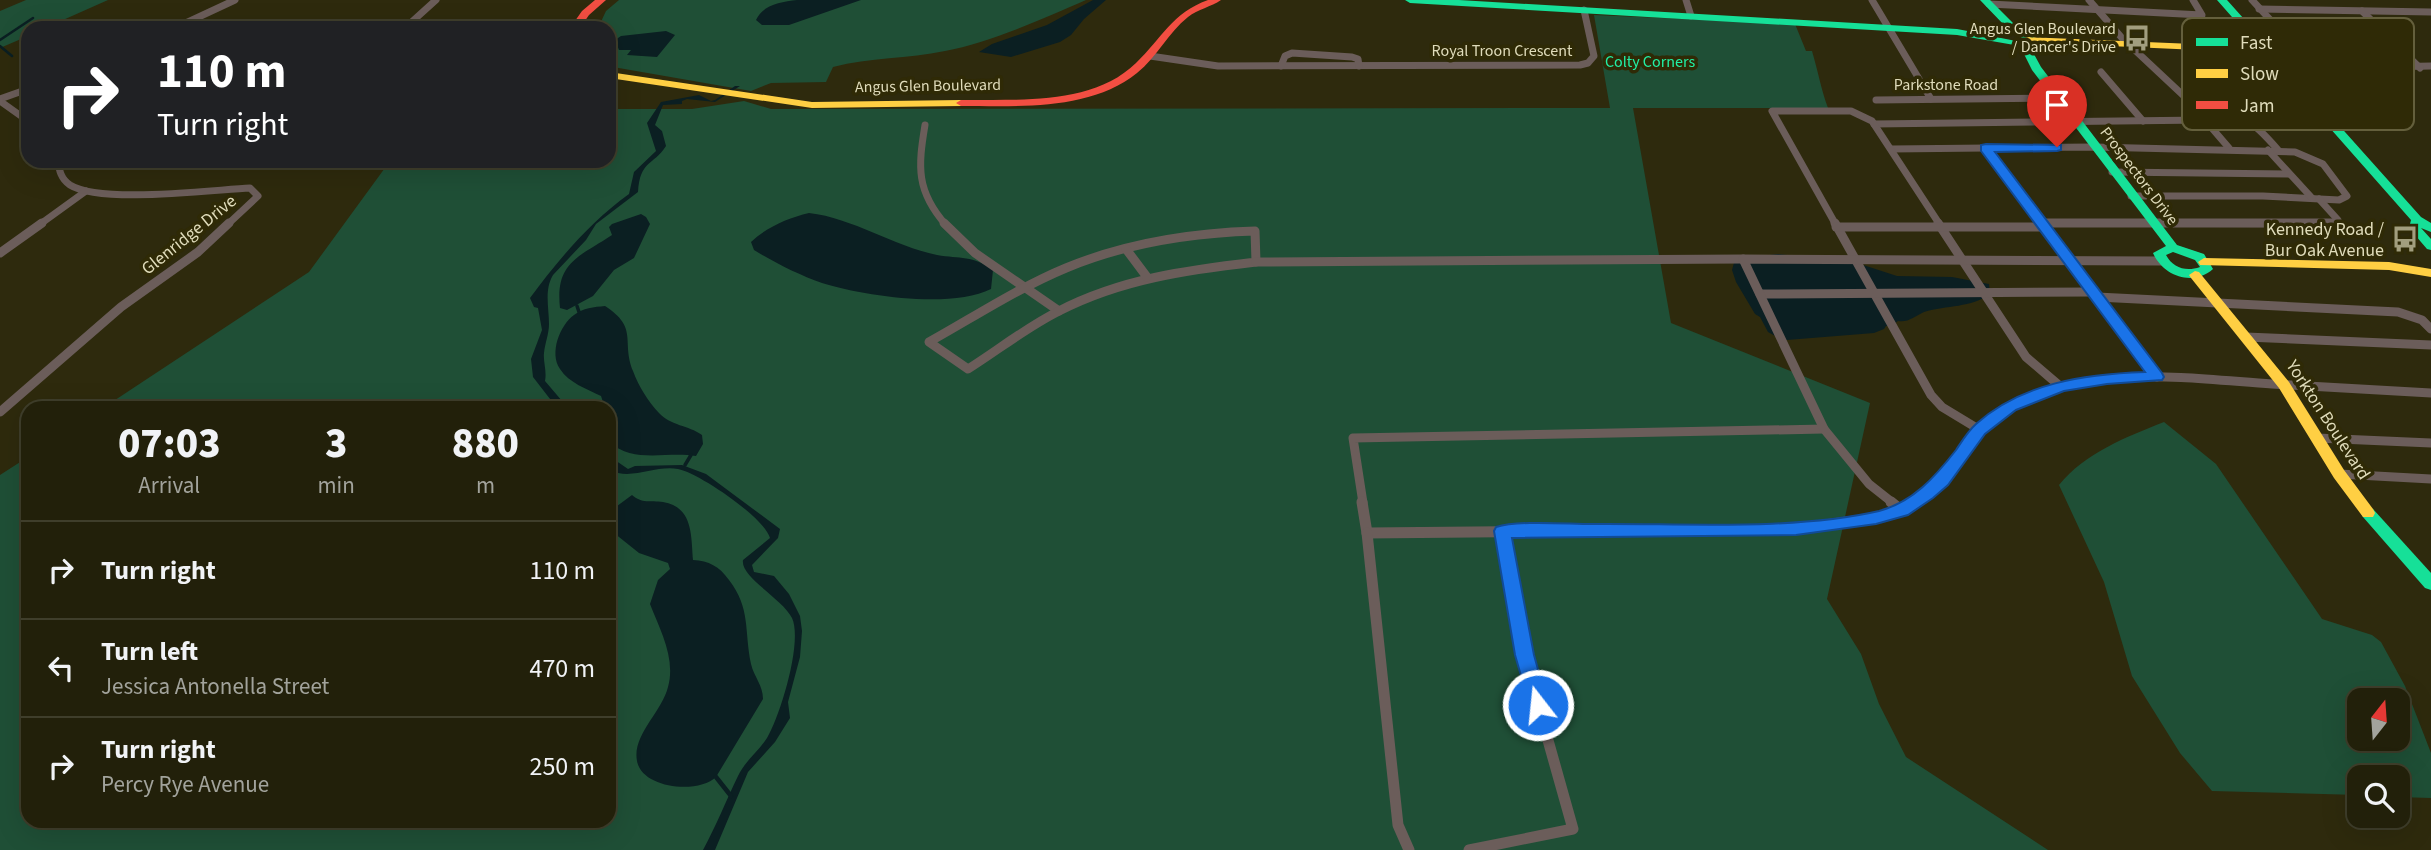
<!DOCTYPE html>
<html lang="en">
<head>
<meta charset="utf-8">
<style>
	:root { --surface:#22200a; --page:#2e2d18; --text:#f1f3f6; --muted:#a2a39c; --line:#3f3e2b }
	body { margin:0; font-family:"Source Sans 3",sans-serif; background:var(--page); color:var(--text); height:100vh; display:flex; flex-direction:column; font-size:26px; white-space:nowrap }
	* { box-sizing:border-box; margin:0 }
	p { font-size:23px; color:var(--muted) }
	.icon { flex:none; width:38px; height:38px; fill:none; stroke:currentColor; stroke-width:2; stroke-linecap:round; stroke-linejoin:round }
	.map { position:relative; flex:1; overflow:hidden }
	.side { position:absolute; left:21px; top:401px; width:595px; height:427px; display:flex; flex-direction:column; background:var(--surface); border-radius:21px; box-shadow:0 7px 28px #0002,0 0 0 2px var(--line) }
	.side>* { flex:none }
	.guide { position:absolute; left:21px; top:21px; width:595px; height:147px; border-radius:21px; box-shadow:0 7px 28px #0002,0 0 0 2px var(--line); background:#202124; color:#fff; overflow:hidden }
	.needle { width:46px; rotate:17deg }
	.fabs { position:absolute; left:2347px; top:688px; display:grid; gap:14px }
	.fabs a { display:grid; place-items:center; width:63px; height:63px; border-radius:14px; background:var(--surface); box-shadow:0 7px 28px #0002,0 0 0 2px var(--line); font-size:35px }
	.pin { position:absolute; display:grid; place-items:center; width:60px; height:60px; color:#fff; margin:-72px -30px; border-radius:50% 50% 50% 0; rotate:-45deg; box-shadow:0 0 7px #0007 }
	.pin .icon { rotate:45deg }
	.me { position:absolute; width:77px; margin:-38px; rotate:344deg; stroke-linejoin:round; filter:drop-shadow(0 0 5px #0008) }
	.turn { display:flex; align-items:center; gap:24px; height:147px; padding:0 21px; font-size:32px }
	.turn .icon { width:91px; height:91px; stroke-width:2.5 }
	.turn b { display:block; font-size:49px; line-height:60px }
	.eta { display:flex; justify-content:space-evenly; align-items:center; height:119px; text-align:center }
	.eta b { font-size:42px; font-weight:800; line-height:49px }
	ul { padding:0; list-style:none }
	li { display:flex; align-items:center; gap:21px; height:98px; padding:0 21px; border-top:2px solid var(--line) }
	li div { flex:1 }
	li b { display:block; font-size:26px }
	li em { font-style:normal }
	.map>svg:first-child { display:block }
	.green { fill:#1f4f36; fill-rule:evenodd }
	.water { fill:#0b1f22 }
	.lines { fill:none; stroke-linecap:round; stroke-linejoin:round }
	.stream-far2 { stroke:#0b1f22; stroke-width:2.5 }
	.stream-far1 { stroke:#0b1f22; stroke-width:3.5 }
	.stream { stroke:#0b1f22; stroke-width:4.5 }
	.street-far2 { stroke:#6b5d5a; stroke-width:7 }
	.street-far1 { stroke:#6b5d5a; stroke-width:9 }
	.street { stroke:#6b5d5a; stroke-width:11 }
	.fast { fill:#16e098; fill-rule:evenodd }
	.slow { fill:#ffcf43; fill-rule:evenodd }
	.jam { fill:#f24e42; fill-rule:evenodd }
	.route { fill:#1a73e8; stroke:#114b97; stroke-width:2 }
	.labels { text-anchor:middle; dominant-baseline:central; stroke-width:7; stroke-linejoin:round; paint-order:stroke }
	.far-poi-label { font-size:16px; fill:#e0dcbb; stroke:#2f2a06; text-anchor:end }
	.far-street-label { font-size:16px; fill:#e0dcbb; stroke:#2f2a06 }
	.far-park-label { font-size:16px; fill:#21f0a6; stroke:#2f2a06 }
	.poi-label { font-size:18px; fill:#e0dcbb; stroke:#2f2a06; text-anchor:end }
	.street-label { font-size:18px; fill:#e0dcbb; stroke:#2f2a06 }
	.key { fill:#2f2a06; stroke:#645f3c; stroke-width:2 }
	.key-label { font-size:19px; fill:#e0dcbb }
</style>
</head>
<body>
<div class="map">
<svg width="2431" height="850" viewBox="0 0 2431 850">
	<rect width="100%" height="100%" fill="#2e2a0d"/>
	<g class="green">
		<polygon points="26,0 108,0 45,28 28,28 28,36 0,48 0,11"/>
		<path d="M619,0H1086C1045,18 989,43 945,51C908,59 870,57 833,67L826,82L771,83L751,91L613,67L609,61V28H598L606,11Z"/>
		<path d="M1594,15L1795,24L1806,51H1812C1818,71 1821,89 1828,108H1633L1671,323L1870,403L1827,599L1861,654L1879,704L1906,757L2048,850H0V475L28,457V821H609V408H103L309,272L390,161H609V109H692L744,101L771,109L1610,108Z"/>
		<path d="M2164,422L2216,464L2322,619L2372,635L2381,642L2405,686L2431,753V798L2398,797V777H2359V795L2212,791L2180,753L2132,676L2104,582L2059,485C2085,453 2126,437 2164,422ZM2359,700H2398V738H2359Z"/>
	</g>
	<g class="water">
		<path d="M797,0H861L789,25H762L756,20C764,4 781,2 797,0Z"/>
		<polygon points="1093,0 1106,0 1084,19 1071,35 1060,42 1011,57 979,52 992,44 1047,25"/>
		<polygon points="666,31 675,35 657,57 627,55 631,50 619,50 615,40 621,36"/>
		<path d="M735,86H740L715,102L687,99L682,101V104L663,105L655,125L662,131L666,146C653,166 640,160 638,192L596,224L586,240L553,275C544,290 549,308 549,324C549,334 545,343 544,353C543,362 547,371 545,381L568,408H557L533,377L531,359L542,330L538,308L534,307L530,298C559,259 590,222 629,194L634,172L656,151L647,123L661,102L699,95L711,101L715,100Z"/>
		<path d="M809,213C853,218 893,246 937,255C960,259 973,255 993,270L991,289C951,309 864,296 822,283C799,275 775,263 754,250L751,242C767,227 788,218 809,213Z"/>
		<path d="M641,214L646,217L650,224L634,258L614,270L593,296L567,310L560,308C555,262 579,257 612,235L609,227L612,224Z"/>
		<path d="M1778,254L1857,263L1897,276L1952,277L1989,284L1990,294C1971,308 1947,305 1924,312C1915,316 1908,323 1898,321L1891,326H1886L1884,329L1874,333L1787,340L1777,337L1768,332L1760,317L1755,314L1736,282L1732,270L1735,259Z"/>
		<path d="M605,306C639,328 621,341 633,371C639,387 648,401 659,413C671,426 688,425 702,435L703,444L696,456C666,451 634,464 609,442V408H605L601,396C587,389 569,383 560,369C549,353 560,325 574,315C583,308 594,307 605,306Z"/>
		<path d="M609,456L628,469L635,466L682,465L706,474L780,529L778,538L752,565L754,572L774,576L789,594L800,616L802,631L800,657L788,702L790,718L775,742L748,772L715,850H703C716,826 726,801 738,776C745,761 758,752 767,738C780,716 803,642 792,618C783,599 740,577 743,560L770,538C765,518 699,473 678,469C654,465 632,481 609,470Z"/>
		<path d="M632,495C642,504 650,500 663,502C693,507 691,535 693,560C709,561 719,566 729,580C751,609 744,630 751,664C754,677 763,685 763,699L716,777C699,794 642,789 637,761C632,735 662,712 668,687C676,658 660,630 650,604L658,580L670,569L668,563L639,553L609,529V512Z"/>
	</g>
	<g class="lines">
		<g class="stream-far2">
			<polyline points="0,40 33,18"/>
			<polyline points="0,46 12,56"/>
		</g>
		<g class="stream-far1">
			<polyline points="577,306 579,312"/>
			<polyline points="685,465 691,455"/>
		</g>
		<polyline class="stream" points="716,777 731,796"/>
		<g class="street-far2">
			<polyline points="1686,0 1691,16"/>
			<polyline points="1872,0 1931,99"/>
			<polyline points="2089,0 2122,38 2186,98 2229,148"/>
			<polyline points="2252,0 2311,64 2332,68 2431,66"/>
			<polyline points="1989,4 2202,15 2193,0"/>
			<polyline points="2259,9 2431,12"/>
			<polyline points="2362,11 2420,68"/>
			<polyline points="175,28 235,0"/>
			<polyline points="405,28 436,0"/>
			<polyline points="1150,56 1218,66 1580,65 1588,63 1594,56 1584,10"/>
			<polyline points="1281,66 1285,56 1292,53 1352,57 1358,59 1359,66"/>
			<polyline points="2101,72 2143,121"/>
			<polyline points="0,99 28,89"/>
			<polyline points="1876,100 2058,98"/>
			<polyline points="0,101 28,121"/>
			<path d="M2195,108C2239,110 2250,118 2279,151"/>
			<polyline points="1874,124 2205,120"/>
			<path d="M925,125C918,167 916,191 946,225"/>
			<polyline points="1986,148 2043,225"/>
			<polyline points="1891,149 2094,147 2295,152 2323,164 2347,196 2339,200 2263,196 2131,196"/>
			<polyline points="2268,150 2312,198"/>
			<path d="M58,161C59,170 61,179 70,185C100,204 211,190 250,188L258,196L227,225"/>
			<polyline points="2112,172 2289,174"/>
			<polyline points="2042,223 2335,224 2338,220 2319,199"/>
			<polyline points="39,225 86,191"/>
			<polyline points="1836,225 1772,111 1851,111 1872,121 1940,225"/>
		</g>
		<g class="street-far1">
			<polyline points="944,223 975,253 1059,311"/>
			<polyline points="1835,223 1931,395 1942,407 1980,430"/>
			<polyline points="1938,223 2026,357 2061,387"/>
			<polyline points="2042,223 2157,377"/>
			<polyline points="2042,223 2336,223"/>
			<polyline points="1836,227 2045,227"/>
			<path d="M1255,231L1256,262C1187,270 1121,279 1059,311C1027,327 998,350 968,369L929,342C974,317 1018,288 1066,268C1126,243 1190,233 1255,231Z"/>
			<polyline points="1126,249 1147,277"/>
			<polyline points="0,253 42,223"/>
			<polyline points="1256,262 1743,259"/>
			<polyline points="1760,294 2093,292"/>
			<polyline points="2097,297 2398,312 2422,320 2431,329"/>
			<polyline points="2246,337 2431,345"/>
			<polyline points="0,412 121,307 198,252 229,223"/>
			<polyline points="2317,438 2431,443"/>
			<polyline points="2339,474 2431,479"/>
			<polyline points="1363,503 1353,438 1824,429"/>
			<polyline points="1893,503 1869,484 1824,429 1743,259 2161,261"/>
			<path d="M1913,503C1951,476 1970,430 2011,407C2089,363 2186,378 2272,384C2325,387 2378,390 2431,393"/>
		</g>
		<g class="street">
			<polyline points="1362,502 1367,533 1796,529 1876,518 1902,511"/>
			<polyline points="1891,502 1902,511 1915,502"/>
			<polyline points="1367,533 1398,825 1409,850"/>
			<polyline points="1469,850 1573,829 1524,655 1502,531"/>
		</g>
		<g class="fast">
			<path d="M1405,0H1459L1957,29L1978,33L1976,31L1978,29L2005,26L1980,0H1990L2015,25L2034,37V41L2028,43L2041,67L2177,245L2204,254L2213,269C2193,287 2163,276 2153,253L2166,246L2032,70L2020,46L1957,35L1410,3ZM2012,31L2022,38L2016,41L1981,34ZM2173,252L2195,260L2200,267C2186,272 2173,268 2166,255Z"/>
			<polygon points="2217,0 2227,0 2421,217 2431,223 2431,232 2421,228 2431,239 2431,250 2427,249 2409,228 2411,220"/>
			<polygon points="2368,507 2373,509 2431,573 2431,590 2425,588 2363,517 2361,513 2363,509"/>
		</g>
		<g class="slow">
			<polygon points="2027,37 2265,47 2270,50 2265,53 2023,42 2022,40"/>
			<polygon points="609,72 812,102 961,100 966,103 961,106 812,108 609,78"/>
			<polygon points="2204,258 2389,262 2431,269 2431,277 2389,270 2200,265 2198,262"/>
			<polygon points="2195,271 2199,272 2289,382 2344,470 2373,509 2375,513 2373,517 2363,517 2334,478 2279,388 2191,278 2189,275"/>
		</g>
		<g class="jam">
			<polygon points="595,0 606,0 589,15 580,28 570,28 582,11"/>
			<path d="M1208,0H1221C1211,7 1198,9 1188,17C1168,33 1157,57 1137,73C1090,111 1018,106 961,106L956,103L961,100C1017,99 1092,106 1136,63C1162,38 1172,13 1208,0Z"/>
		</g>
	</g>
	<path class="route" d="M1986,144L2061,145V150L2057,151L1995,152L2162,373L2164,377L2162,380L2107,384L2064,391L2016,410L1985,434L1948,485L1933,498L1908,515L1876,524L1796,535L1512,538L1534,655L1548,705L1545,710L1538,713L1531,710L1515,655L1494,531L1496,527C1519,520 1566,524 1592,524C1681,523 1792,531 1879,511C1913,502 1935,477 1956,450C1962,441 1968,431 1976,424C2022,383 2085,374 2145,372L1981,151V145Z"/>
	<defs>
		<g id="bus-bare" transform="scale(2.1)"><path d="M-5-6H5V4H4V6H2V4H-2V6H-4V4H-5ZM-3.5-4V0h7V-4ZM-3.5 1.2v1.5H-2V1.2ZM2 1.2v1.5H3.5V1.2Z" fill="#a29e7e" stroke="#2f2a06" stroke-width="2.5" paint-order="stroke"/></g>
	</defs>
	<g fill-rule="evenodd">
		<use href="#bus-bare" x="2137" y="38"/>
		<use href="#bus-bare" x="2405" y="239"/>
	</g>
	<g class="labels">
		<g class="far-poi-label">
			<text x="2116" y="29">Angus Glen Boulevard<tspan x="2116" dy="18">/ Dancer's Drive</tspan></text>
		</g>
		<g class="far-street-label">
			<text x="1502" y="51">Royal Troon Crescent</text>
			<text x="1946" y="85">Parkstone Road</text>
			<text transform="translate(928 86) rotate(-1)">Angus Glen Boulevard</text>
			<text transform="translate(2139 176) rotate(53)">Prospectors Drive</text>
		</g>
		<g class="far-park-label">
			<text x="1650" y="62">Colty Corners</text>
		</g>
		<g class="poi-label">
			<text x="2384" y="229">Kennedy Road /<tspan x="2384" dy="21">Bur Oak Avenue</tspan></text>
		</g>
		<g class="street-label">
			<text transform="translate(189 235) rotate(-39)">Glenridge Drive</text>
			<text transform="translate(2328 420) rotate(57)">Yorkton Boulevard</text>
		</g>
	</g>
	<rect x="2182" y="18" width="232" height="112" rx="10" class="key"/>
	<rect x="2196" y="38" width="32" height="8" fill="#16e098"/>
	<rect x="2196" y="69" width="32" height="9" fill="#ffcf43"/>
	<rect x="2196" y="101" width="32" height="8" fill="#f24e42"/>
	<g class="key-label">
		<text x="2240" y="49">Fast</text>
		<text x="2240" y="80">Slow</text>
		<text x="2240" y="112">Jam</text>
	</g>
</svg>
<div class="fabs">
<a><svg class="needle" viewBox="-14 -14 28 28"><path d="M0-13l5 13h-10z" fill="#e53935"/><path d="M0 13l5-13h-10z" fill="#a2a39c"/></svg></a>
<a><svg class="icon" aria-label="search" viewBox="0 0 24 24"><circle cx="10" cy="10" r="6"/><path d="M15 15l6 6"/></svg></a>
</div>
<div class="pin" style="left:2057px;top:147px;background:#d93025"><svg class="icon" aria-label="arrive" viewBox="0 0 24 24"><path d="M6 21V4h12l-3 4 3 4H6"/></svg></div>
<svg class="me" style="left:1538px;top:705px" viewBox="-20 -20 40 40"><circle r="17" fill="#1a73e8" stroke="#fff" stroke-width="3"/><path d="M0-11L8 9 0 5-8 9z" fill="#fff"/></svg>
<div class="guide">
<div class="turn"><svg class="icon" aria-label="right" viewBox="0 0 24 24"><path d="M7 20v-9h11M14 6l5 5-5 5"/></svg><div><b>110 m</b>Turn right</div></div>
</div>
<section class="side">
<div class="eta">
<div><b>07:03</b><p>Arrival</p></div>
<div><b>3</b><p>min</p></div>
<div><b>880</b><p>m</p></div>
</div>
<ul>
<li><svg class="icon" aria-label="right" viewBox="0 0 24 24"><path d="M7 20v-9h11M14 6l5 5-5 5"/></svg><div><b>Turn right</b></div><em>110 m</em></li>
<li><svg class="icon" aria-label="left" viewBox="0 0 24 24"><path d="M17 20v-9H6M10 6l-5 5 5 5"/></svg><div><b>Turn left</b><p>Jessica Antonella Street</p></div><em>470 m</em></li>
<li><svg class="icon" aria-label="right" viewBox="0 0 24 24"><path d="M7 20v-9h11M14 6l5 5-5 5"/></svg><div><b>Turn right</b><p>Percy Rye Avenue</p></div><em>250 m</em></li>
</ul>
</section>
</div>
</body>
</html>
